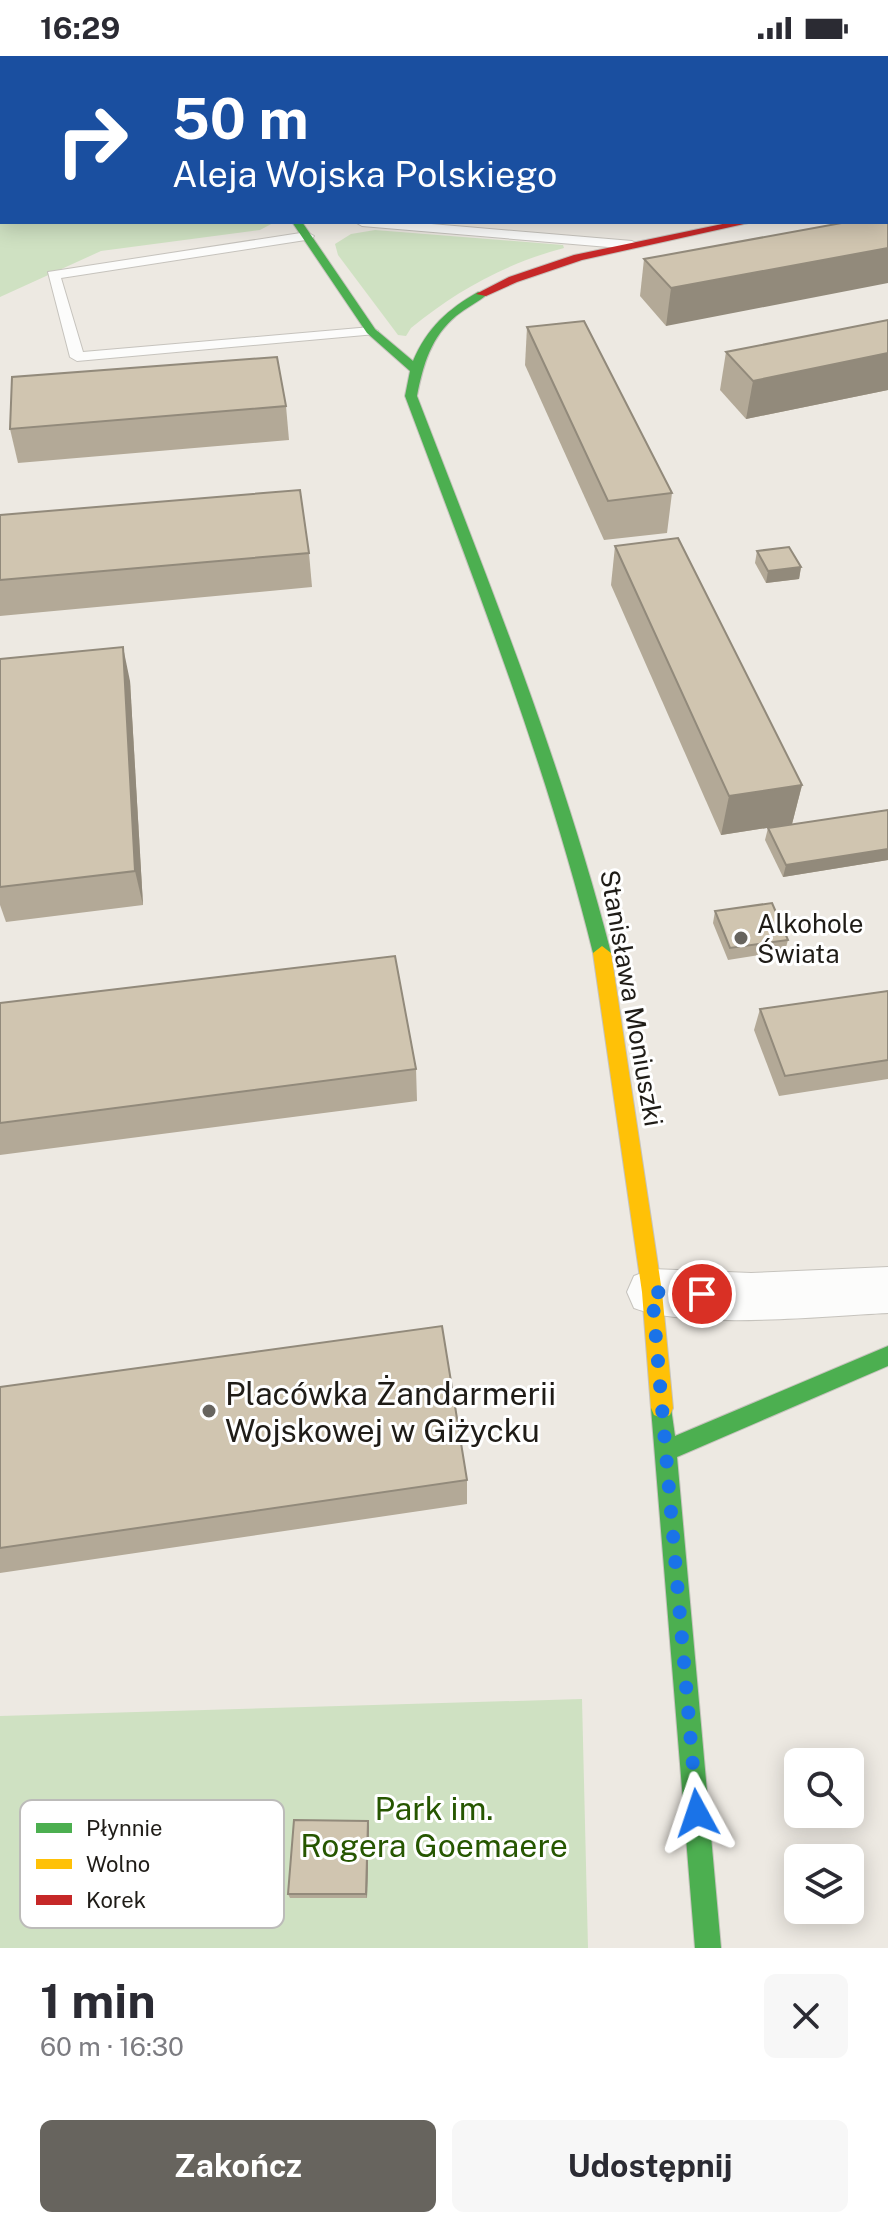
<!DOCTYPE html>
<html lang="pl">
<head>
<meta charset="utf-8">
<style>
	:root { --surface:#fff; --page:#f7f7f7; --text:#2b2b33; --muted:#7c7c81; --accent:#67645e }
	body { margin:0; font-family:"Public Sans",sans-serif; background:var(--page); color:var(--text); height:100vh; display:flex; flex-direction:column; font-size:30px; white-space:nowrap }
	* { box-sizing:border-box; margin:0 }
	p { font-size:26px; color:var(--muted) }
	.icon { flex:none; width:44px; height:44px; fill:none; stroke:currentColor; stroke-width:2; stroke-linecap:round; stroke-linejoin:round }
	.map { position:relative; height:1892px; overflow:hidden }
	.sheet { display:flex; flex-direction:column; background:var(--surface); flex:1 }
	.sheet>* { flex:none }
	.top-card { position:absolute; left:0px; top:0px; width:888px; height:168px; box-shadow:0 4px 20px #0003; background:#1a4fa0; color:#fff; overflow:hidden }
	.controls { position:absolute; left:784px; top:1692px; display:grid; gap:16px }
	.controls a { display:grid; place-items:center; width:80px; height:80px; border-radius:12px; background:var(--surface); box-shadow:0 4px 20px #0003; font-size:40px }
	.pin { position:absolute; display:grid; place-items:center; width:68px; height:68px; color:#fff; margin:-34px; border:4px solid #fff; border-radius:50%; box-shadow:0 2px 8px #0007 }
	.me { position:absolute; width:88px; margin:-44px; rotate:355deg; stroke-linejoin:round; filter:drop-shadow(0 0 6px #0008) }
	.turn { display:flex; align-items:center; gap:28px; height:168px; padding:0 40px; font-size:36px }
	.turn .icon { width:104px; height:104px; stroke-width:2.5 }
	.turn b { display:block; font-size:56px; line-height:68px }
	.round { display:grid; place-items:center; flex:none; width:84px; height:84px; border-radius:12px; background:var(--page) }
	.overview { display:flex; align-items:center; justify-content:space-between; height:136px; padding:0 40px }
	h1 { font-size:48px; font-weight:700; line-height:60px }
	.cta { display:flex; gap:16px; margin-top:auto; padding:16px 40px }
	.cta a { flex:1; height:92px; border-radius:12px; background:var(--accent); color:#fff; font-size:32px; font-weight:700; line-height:92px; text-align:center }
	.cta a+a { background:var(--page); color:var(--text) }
	.status { display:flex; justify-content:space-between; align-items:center; height:56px; padding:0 40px; background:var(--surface); direction:ltr }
	.status svg { height:22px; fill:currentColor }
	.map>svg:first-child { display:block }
	.green { fill:#cfe1c2 }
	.water { fill:#75d5e6 }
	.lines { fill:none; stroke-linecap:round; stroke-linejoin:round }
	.lane-casing { stroke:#c6c3bd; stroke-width:2 }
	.street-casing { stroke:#c6c3bd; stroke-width:2 }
	.fast-casing { stroke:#c6c3bd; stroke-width:2 }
	.slow-casing { stroke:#c6c3bd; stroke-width:2 }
	.jam-casing { stroke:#c6c3bd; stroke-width:2 }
	.lane { fill:#fcfcfb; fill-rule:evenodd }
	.street { fill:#fcfcfb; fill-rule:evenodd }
	.fast { fill:#4caf50; fill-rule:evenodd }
	.slow { fill:#ffc107; fill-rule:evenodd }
	.jam { fill:#c62828; fill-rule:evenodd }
	.wall { fill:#b3a997 }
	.shaded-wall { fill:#928a7b }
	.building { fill:#d0c5b0; stroke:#928a7b; stroke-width:2 }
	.route { stroke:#1a73e8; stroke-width:14; stroke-dasharray:0 25.2 }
	.poi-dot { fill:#67645e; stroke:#fff; stroke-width:3 }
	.labels { text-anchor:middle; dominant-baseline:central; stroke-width:6; stroke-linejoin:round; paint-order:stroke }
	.poi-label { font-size:26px; fill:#1f1c17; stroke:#fff; text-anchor:start }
	.street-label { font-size:26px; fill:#1f1c17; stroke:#fff }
	.near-poi-label { font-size:32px; fill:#1f1c17; stroke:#fff; text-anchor:start }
	.near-park-label { font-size:32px; fill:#265600; stroke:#fff }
	.key { fill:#fff; stroke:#bcbbb9; stroke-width:2 }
	.key-label { font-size:22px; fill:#1f1c17 }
</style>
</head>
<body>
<div class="status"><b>16:29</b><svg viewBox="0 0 49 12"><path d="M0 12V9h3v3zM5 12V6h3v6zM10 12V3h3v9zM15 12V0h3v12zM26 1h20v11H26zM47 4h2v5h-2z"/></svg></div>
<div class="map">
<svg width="888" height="1892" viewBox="0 0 888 1892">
	<rect width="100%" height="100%" fill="#ede9e2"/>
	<g class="green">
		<polygon points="0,0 411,0 414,2 2,2 2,166 275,166 260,174 101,195 0,241"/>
		<polygon points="712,0 888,0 888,119 886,2 695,2"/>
		<path d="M375,174L563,189L564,192C507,207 457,234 411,272L406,280L398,279L338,199L335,188L351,178Z"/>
		<polygon points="582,1643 588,1892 0,1892 0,1660"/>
	</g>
	<polygon class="water" points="411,0 712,0 414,2"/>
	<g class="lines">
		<g class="lane-casing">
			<g id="lane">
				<polygon points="355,166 408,166 632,185 639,189 632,193 362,170"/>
				<polygon points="307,176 314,180 312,183 61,222 83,296 371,271 378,275 376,278 77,305 70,301 48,216"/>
			</g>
		</g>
		<g class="street-casing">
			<g id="street">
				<rect x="195" y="0" width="22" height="2"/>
				<path d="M888,1211V1257C822,1260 693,1274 634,1252L627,1236L634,1220L652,1213L751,1217Z"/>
			</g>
		</g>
		<g class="fast-casing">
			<g id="fast">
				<path d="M292,166H302L375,273L413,305C427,272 448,253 478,236L488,238C478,246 466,252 456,260C431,281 423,309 417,340C488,524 562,706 611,897L608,902H596L593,897C546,706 474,524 405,340L410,315L367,277Z"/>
				<polygon points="888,1290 888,1310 677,1401 721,1892 695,1892 651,1352 654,1345 662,1342 670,1345 675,1380"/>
			</g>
		</g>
		<g class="slow-casing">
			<polygon id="slow" points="602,890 611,897 662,1236 673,1352 670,1359 662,1362 654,1359 651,1352 642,1236 593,897"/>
		</g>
		<g class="jam-casing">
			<g id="jam">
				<polygon points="886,131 888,131 886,138"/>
				<polygon points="732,166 753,166 582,204 517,226 486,240 476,238 509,221 574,199"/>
			</g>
		</g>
		<use href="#lane" class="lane"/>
		<use href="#street" class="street"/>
		<use href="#fast" class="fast"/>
		<use href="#slow" class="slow"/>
		<use href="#jam" class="jam"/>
	</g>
	<g class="wall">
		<polygon points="888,159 666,270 640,240 644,203"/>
		<polygon points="888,264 888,334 746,363 720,334 726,296"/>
		<polygon points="527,271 672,437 667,477 604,484 525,309"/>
		<polygon points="286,350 289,384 18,407 10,373"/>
		<polygon points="0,459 309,497 312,531 0,560"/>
		<polygon points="615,490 802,729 792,768 721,779 611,529"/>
		<polygon points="757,495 801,511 799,523 766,527 755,507"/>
		<polygon points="0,603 130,625 143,849 6,866 0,849"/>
		<polygon points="888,754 888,804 783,821 765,784 768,772"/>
		<polygon points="715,855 788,884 785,895 728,904 713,867"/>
		<polygon points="888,935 888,1023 779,1040 754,974 760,953"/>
		<polygon points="0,947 416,1013 417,1045 0,1099"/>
		<polygon points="0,1331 467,1424 467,1448 0,1517"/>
		<polygon points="369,1770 367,1842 290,1842 288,1838"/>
	</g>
	<g class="shaded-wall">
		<polygon points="888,192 888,227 666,270 671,232"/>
		<polygon points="888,297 888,334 746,363 753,325"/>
		<polygon points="801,511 799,523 766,527 768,515"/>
		<polygon points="123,591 130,625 143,849 135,815"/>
		<polygon points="802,729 792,768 721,779 729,740"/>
		<polygon points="888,793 888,804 783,821 786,809"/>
		<polygon points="368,1765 369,1770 367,1842 366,1838"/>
	</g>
	<g class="building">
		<polygon points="886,159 888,159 888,192 671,232 644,203 847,166 886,166"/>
		<polygon points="888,264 888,297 753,325 726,296"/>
		<polygon points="584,265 672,437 608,445 527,271"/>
		<polygon points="277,301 286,350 10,373 12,321"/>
		<polygon points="300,434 309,497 0,524 0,459"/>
		<polygon points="678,482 802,729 729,740 615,490"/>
		<polygon points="789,491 801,511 768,515 757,495"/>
		<polygon points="123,591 135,815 0,831 0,603"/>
		<polygon points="888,754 888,793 786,809 768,772"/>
		<polygon points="772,847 788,884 730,892 715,855"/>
		<polygon points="395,900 416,1013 0,1067 0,947"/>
		<polygon points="888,935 888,1004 785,1020 760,953"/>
		<polygon points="442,1270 467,1424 0,1492 0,1331"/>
		<polygon points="294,1764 368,1765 366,1838 288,1838"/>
	</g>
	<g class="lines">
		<polyline class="route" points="697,1757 652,1236 702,1238"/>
	</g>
	<g class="poi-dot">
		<circle cx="741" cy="882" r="8"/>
		<circle cx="209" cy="1355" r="8"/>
	</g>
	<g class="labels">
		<g class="poi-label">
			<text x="757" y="867">Alkohole<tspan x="757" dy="30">Świata</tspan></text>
		</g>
		<g class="street-label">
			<text transform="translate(632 942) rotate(80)">Stanisława Moniuszki</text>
		</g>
		<g class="near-poi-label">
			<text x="225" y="1337">Placówka Żandarmerii<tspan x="225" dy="37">Wojskowej w Giżycku</tspan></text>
		</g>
		<g class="near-park-label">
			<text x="434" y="1752">Park im.<tspan x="434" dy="37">Rogera Goemaere</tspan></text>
		</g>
	</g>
	<rect x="20" y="1744" width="264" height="128" rx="12" class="key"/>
	<rect x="36" y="1767" width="36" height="10" fill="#4caf50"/>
	<rect x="36" y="1803" width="36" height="10" fill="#ffc107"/>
	<rect x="36" y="1839" width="36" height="10" fill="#c62828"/>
	<g class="key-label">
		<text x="86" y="1780">Płynnie</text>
		<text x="86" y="1816">Wolno</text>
		<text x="86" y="1852">Korek</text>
	</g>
</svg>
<div class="controls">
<a><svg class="icon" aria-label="search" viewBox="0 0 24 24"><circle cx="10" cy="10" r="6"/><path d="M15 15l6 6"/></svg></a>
<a><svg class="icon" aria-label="layers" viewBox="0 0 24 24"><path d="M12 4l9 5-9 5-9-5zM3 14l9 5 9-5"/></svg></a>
</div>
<div class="pin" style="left:702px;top:1238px;background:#d93025"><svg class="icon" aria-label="arrive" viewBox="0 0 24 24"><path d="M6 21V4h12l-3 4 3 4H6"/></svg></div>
<svg class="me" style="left:697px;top:1757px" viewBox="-20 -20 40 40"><path d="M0-17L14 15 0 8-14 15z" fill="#1a73e8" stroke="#fff" stroke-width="4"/></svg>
<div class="top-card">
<div class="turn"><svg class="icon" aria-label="right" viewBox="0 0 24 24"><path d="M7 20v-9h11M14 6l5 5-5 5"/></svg><div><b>50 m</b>Aleja Wojska Polskiego</div></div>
</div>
</div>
<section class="sheet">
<div class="overview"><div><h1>1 min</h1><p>60 m · 16:30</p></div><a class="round"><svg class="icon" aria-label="close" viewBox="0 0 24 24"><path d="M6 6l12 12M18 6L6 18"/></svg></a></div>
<div class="cta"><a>Zakończ</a><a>Udostępnij</a></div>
</section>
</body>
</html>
